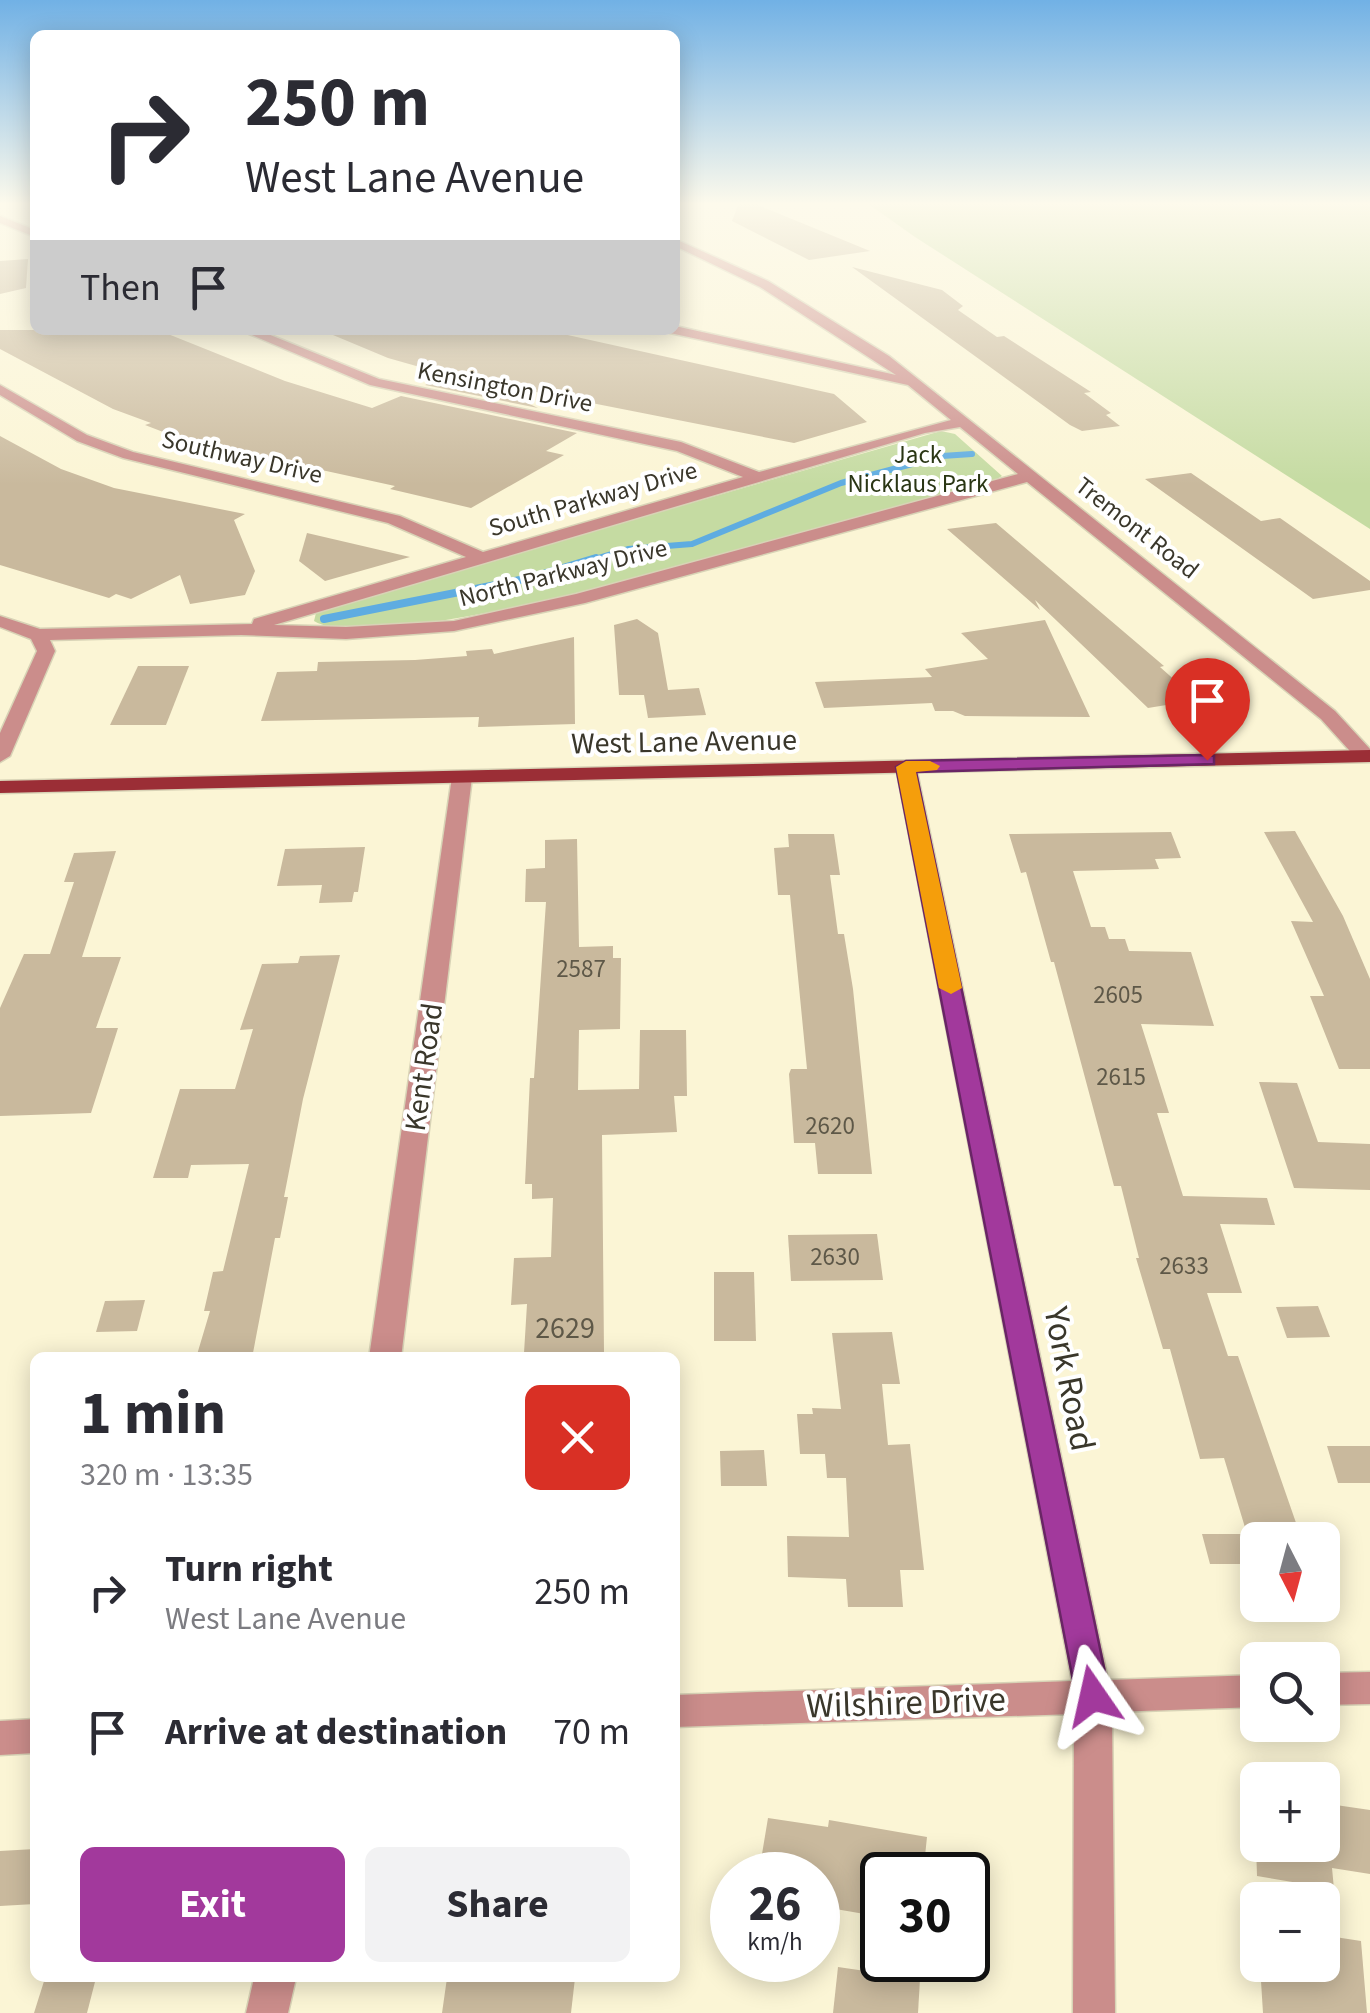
<!DOCTYPE html>
<html lang="en">
<head>
<meta charset="utf-8">
<style>
	:root { --surface:#fff; --page:#f2f2f3; --text:#2b2b33; --muted:#7c7c81; --accent:#a2399c }
	body { margin:0; font-family:"Source Sans 3",sans-serif; background:var(--page); color:var(--text); height:100vh; display:flex; flex-direction:column; font-size:38px; white-space:nowrap }
	* { box-sizing:border-box; margin:0 }
	p { font-size:32px; color:var(--muted) }
	.icon { flex:none; width:55px; height:55px; fill:none; stroke:currentColor; stroke-width:2; stroke-linecap:round; stroke-linejoin:round }
	.map { position:relative; flex:1; overflow:hidden }
	.panel { position:absolute; left:30px; top:1352px; width:650px; height:630px; display:flex; flex-direction:column; background:var(--surface); border-radius:15px; box-shadow:0 5px 25px #0003 }
	.panel>* { flex:none }
	.banner { position:absolute; left:30px; top:30px; width:650px; height:305px; border-radius:15px; box-shadow:0 5px 25px #0003; background:#fff; color:var(--text); overflow:hidden }
	.needle { width:65px; rotate:174deg }
	.buttons { position:absolute; left:1240px; top:1522px; display:grid; gap:20px }
	.buttons a { display:grid; place-items:center; width:100px; height:100px; border-radius:15px; background:var(--surface); box-shadow:0 5px 25px #0003; font-size:50px }
	.speed { position:absolute; left:710px; top:1852px; display:flex; gap:20px; font-size:50px; font-weight:700; text-align:center }
	.speed>* { display:grid; place-content:center; width:130px; height:130px; border-radius:50%; background:var(--surface); box-shadow:0 5px 25px #0003; line-height:1 }
	.speed small { font-size:25px; font-weight:400 }
	.speed .limit { border:5px solid #111; border-radius:15px; background:#fff; color:#111 }
	.pin { position:absolute; display:grid; place-items:center; width:85px; height:85px; color:#fff; margin:-102px -42px; border-radius:50% 50% 50% 0; rotate:-45deg; box-shadow:0 0 10px #0007 }
	.pin .icon { rotate:45deg }
	.me { position:absolute; width:110px; margin:-55px; rotate:349deg; stroke-linejoin:round; filter:drop-shadow(0 0 8px #0008) }
	.turn { display:flex; align-items:center; gap:35px; height:210px; padding:0 50px; font-size:45px }
	.turn .icon { width:130px; height:130px; stroke-width:2.5 }
	.turn b { display:block; font-size:70px; line-height:85px }
	.then { display:flex; align-items:center; height:95px; padding:0 50px; background:#0003; gap:20px; font-size:38px }
	.round { display:grid; place-items:center; flex:none; width:105px; height:105px; border-radius:15px; background:var(--page) }
	.overview { display:flex; align-items:center; justify-content:space-between; height:170px; padding:0 50px }
	h1 { font-size:60px; font-weight:700; line-height:75px }
	.action { display:flex; gap:20px; margin-top:auto; padding:20px 50px }
	.action a { flex:1; height:115px; border-radius:15px; background:var(--accent); color:#fff; font-size:40px; font-weight:700; line-height:115px; text-align:center }
	.action a+a { background:var(--page); color:var(--text) }
	ul { padding:0; list-style:none }
	li { display:flex; align-items:center; gap:30px; height:140px; padding:0 50px }
	li div { flex:1 }
	li b { display:block; font-size:38px }
	li em { font-style:normal }
	.map>svg:first-child { display:block }
	.green { fill:#c5dba2 }
	.lines { fill:none; stroke-linecap:round; stroke-linejoin:round }
	.stream-far1 { stroke:#5eace1; stroke-width:6 }
	.stream { stroke:#5eace1; stroke-width:8 }
	.building { fill:#c9b99d }
	.minor-casing { stroke:#d8d3b6; stroke-width:3 }
	.major-casing { stroke:#d8d3b6; stroke-width:3 }
	.minor { fill:#cb8d8b; fill-rule:evenodd }
	.major { fill:#9b2e36; fill-rule:evenodd }
	.route { fill:#a2399c; stroke:#692565; stroke-width:2.5 }
	.slow { fill:#f59e0b }
	.labels { text-anchor:middle; dominant-baseline:central; stroke-width:8; stroke-linejoin:round; paint-order:stroke }
	.far-street-label { font-size:25px; fill:#3a372b; stroke:#fff }
	.far-park-label { font-size:25px; fill:#2a3614; stroke:#fff }
	.number-label { font-size:25px; fill:#5e5848 }
	.street-label { font-size:30px; fill:#3a372b; stroke:#fff }
	.near-number-label { font-size:30px; fill:#5e5848 }
	.near-street-label { font-size:35px; fill:#3a372b; stroke:#fff }
</style>
</head>
<body>
<div class="map">
<svg width="1370" height="2013" viewBox="0 0 1370 2013">
	<rect width="100%" height="100%" fill="#fbf5d5"/>
	<g class="green">
		<polygon points="867,203 1370,203 1370,529 915,237"/>
		<path d="M941,431L955,434L1002,476C982,491 886,510 856,518C769,542 378,660 314,621L316,613L326,608Z"/>
	</g>
	<g class="lines">
		<polyline class="stream-far1" points="588,561 628,549 692,544 841,483 942,456 972,454"/>
		<polyline class="stream" points="324,619 530,578 596,558"/>
	</g>
	<g class="building">
		<polygon points="739,203 753,203 870,251 809,260 732,221"/>
		<polygon points="28,259 26,288 0,294 0,261"/>
		<polygon points="852,267 942,290 963,306 958,310 997,337 1004,336 1091,392 1084,393 1111,413 1106,415 1120,426 1082,431 1070,425"/>
		<polygon points="0,330 158,330 285,381 372,408 401,396 577,433 546,451 564,455 471,508 390,489 395,486 184,440 145,425 151,423 113,409 0,349"/>
		<polygon points="321,330 545,330 834,394 867,422 794,443 500,385 499,389 538,408 425,385 448,375 388,358"/>
		<polygon points="0,436 61,469 114,488 245,514 234,520 255,571 245,595 190,604 180,575 131,599 116,594 109,598 0,565"/>
		<polygon points="1191,473 1261,521 1280,518 1370,581 1370,590 1313,599 1145,479"/>
		<polygon points="996,523 1164,666 1160,667 1197,700 1148,708 1035,600 1040,610 947,529"/>
		<polygon points="307,533 410,557 325,581 299,561"/>
		<polygon points="637,619 658,633 668,690 699,688 706,715 648,718 644,695 619,695 614,625"/>
		<polygon points="1045,620 1090,717 965,716 953,711 935,711 932,703 824,708 815,682 932,677 925,669 988,659 961,633"/>
		<polygon points="574,637 575,724 478,727 479,717 261,721 277,672 317,671 318,662 415,660 467,656 466,651 492,649 494,654"/>
		<polygon points="138,666 189,666 166,725 110,725"/>
		<polygon points="1295,831 1343,916 1370,979 1370,1069 1339,1069 1310,996 1324,996 1291,921 1313,922 1264,832"/>
		<polygon points="1171,832 1181,858 1155,859 1159,869 1073,871 1091,927 1105,927 1109,939 1125,939 1129,951 1191,952 1214,1026 1141,1024 1169,1113 1157,1113 1183,1196 1267,1198 1275,1225 1220,1224 1242,1293 1207,1293 1228,1356 1238,1356 1302,1540 1258,1540 1258,1564 1210,1564 1202,1534 1247,1534 1224,1458 1200,1459 1170,1349 1163,1349 1136,1258 1139,1258 1121,1186 1114,1186 1054,962 1051,962 1026,872 1021,873 1009,834"/>
		<polygon points="788,834 834,834 840,875 830,875 838,934 844,934 853,989 872,1174 818,1174 815,1143 794,1143 789,1074 791,1069 807,1069 790,895 778,895 774,848 789,847"/>
		<polygon points="577,839 579,947 613,946 613,958 621,958 620,1029 579,1030 578,1090 639,1089 640,1030 686,1030 687,1096 674,1096 677,1132 602,1135 604,1352 524,1353 527,1304 511,1305 514,1258 551,1257 553,1198 532,1199 532,1184 525,1184 530,1078 534,1078 546,902 525,902 526,869 545,868 545,840"/>
		<polygon points="365,847 358,892 354,892 352,902 319,903 322,885 277,886 285,849"/>
		<polygon points="116,851 82,957 121,957 96,1028 118,1028 91,1113 0,1116 0,1008 24,954 50,954 74,882 64,882 74,853"/>
		<polygon points="340,955 303,1099 284,1197 288,1197 280,1238 275,1238 252,1358 196,1358 210,1311 204,1311 213,1272 223,1271 249,1164 191,1165 188,1178 153,1178 180,1089 235,1089 253,1029 240,1030 262,964 298,963 300,956"/>
		<polygon points="1259,1082 1297,1083 1318,1142 1370,1144 1370,1190 1294,1188"/>
		<polygon points="877,1234 883,1280 791,1281 788,1235"/>
		<polygon points="714,1272 754,1272 756,1341 714,1341"/>
		<polygon points="145,1300 137,1331 96,1332 105,1301"/>
		<polygon points="1318,1306 1330,1337 1287,1338 1276,1307"/>
		<polygon points="892,1332 900,1384 882,1384 888,1445 910,1444 924,1570 900,1570 903,1607 848,1607 846,1579 788,1577 787,1536 849,1537 846,1478 827,1478 825,1454 800,1454 797,1414 813,1414 812,1408 841,1409 832,1333"/>
		<polygon points="1327,1446 1370,1446 1370,1483 1338,1483"/>
		<polygon points="764,1450 767,1486 721,1486 720,1451"/>
		<polygon points="1322,1803 1370,1810 1370,1874 1332,1868 1334,1889 1257,1876 1256,1845 1322,1845"/>
		<polygon points="768,1818 828,1827 829,1820 927,1837 923,1875 882,1875 882,1917 818,1906 818,1875 760,1866"/>
		<polygon points="35,1849 35,1904 0,1906 0,1851"/>
		<polygon points="1322,1935 1361,1941 1367,2013 1263,2013 1260,1965 1322,1965"/>
		<polygon points="838,1967 920,1979 918,2013 833,2013"/>
		<polygon points="45,1978 96,1978 87,2013 34,2013"/>
		<polygon points="447,1978 575,1978 571,2013 442,2013"/>
	</g>
	<g class="lines">
		<g class="minor-casing">
			<g id="minor">
				<polygon points="0,216 35,230 35,237 0,223"/>
				<path d="M675,239L768,281L889,356L1335,711L1370,749V761L1358,760L1321,719L1027,482L585,603L454,631L346,639L241,635L50,640L55,651L10,756L0,762V733L37,651L31,639L0,627V616L40,629L252,624L254,619L466,557L388,523L123,458L77,441L0,395V385L87,435L133,452L400,516L483,552L743,477L677,451L370,385L240,330H258L379,379L681,442L759,472L951,420L908,385L670,333L668,330H675V326L896,375L760,287L675,246ZM960,427L1018,474L576,594L454,621L346,627L274,625L925,433Z"/>
				<polygon points="906,761 916,767 1108,1680 1258,1675 1258,1707 1112,1712 1115,2013 1073,2013 1074,1714 675,1727 675,1695 1072,1681 896,767"/>
				<polygon points="462,771 472,777 401,1358 369,1358 452,777"/>
				<polygon points="1370,1672 1370,1704 1322,1705 1322,1673"/>
				<polygon points="35,1719 35,1753 0,1755 0,1721"/>
				<polygon points="254,1978 296,1978 288,2013 246,2013"/>
			</g>
		</g>
		<g class="major-casing">
			<polygon id="major" points="1370,750 1370,762 0,793 0,781"/>
		</g>
		<use href="#minor" class="minor"/>
		<use href="#major" class="major"/>
	</g>
	<linearGradient id="sky" x2="0" y2="1"><stop stop-color="#71b1e5"/><stop offset="0.42" stop-color="#fdfaec"/><stop offset="1" stop-color="#fdfaec" stop-opacity="0"/></linearGradient>
	<rect width="1370" height="485" fill="url(#sky)"/>
	<polygon class="route" points="1207,755 1214,756 1214,764 916,772 1110,1696 1105,1706 1093,1711 1081,1706 1076,1696 896,767 906,761"/>
	<polygon class="slow" points="906,761 930,761 940,766 937,770 916,772 962,988 951,994 939,988 896,767"/>
	<g class="labels">
		<g class="far-street-label">
			<text transform="translate(505 387) rotate(11)">Kensington Drive</text>
			<text transform="translate(242 457) rotate(13)">Southway Drive</text>
			<text transform="translate(593 499) rotate(-16)">South Parkway Drive</text>
			<text transform="translate(1137 528) rotate(38)">Tremont Road</text>
			<text transform="translate(563 573) rotate(-14)">North Parkway Drive</text>
		</g>
		<g class="far-park-label">
			<text x="918" y="455">Jack<tspan x="918" dy="29">Nicklaus Park</tspan></text>
		</g>
		<g class="number-label">
			<text x="581" y="969">2587</text>
			<text x="1118" y="995">2605</text>
			<text x="1121" y="1077">2615</text>
			<text x="830" y="1126">2620</text>
			<text x="835" y="1257">2630</text>
			<text x="1184" y="1266">2633</text>
		</g>
		<g class="street-label">
			<text transform="translate(684 742) rotate(-1)">West Lane Avenue</text>
			<text transform="translate(424 1067) rotate(-82)">Kent Road</text>
		</g>
		<g class="near-number-label">
			<text x="565" y="1328">2629</text>
		</g>
		<g class="near-street-label">
			<text transform="translate(1069 1379) rotate(79)">York Road</text>
			<text transform="translate(906 1703) rotate(-2)">Wilshire Drive</text>
		</g>
	</g>
</svg>
<div class="buttons">
<a><svg class="needle" viewBox="-14 -14 28 28"><path d="M0-13l5 13h-10z" fill="#e53935"/><path d="M0 13l5-13h-10z" fill="#7c7c81"/></svg></a>
<a><svg class="icon" aria-label="search" viewBox="0 0 24 24"><circle cx="10" cy="10" r="6"/><path d="M15 15l6 6"/></svg></a>
<a>+</a>
<a>−</a>
</div>
<div class="speed"><div>26<small>km/h</small></div><div class="limit">30</div></div>
<div class="pin" style="left:1207px;top:760px;background:#d93025"><svg class="icon" aria-label="arrive" viewBox="0 0 24 24"><path d="M6 21V4h12l-3 4 3 4H6"/></svg></div>
<svg class="me" style="left:1093px;top:1696px" viewBox="-20 -20 40 40"><path d="M0-17L14 15 0 8-14 15z" fill="#a2399c" stroke="#fff" stroke-width="4"/></svg>
<div class="banner">
<div class="turn"><svg class="icon" aria-label="right" viewBox="0 0 24 24"><path d="M7 20v-9h11M14 6l5 5-5 5"/></svg><div><b>250 m</b>West Lane Avenue</div></div>
<div class="then">Then<svg class="icon" aria-label="arrive" viewBox="0 0 24 24"><path d="M6 21V4h12l-3 4 3 4H6"/></svg></div>
</div>
<section class="panel">
<div class="overview"><div><h1>1 min</h1><p>320 m · 13:35</p></div><a class="round" style="background:#d93025;color:#fff"><svg class="icon" aria-label="close" viewBox="0 0 24 24"><path d="M6 6l12 12M18 6L6 18"/></svg></a></div>
<ul>
<li><svg class="icon" aria-label="right" viewBox="0 0 24 24"><path d="M7 20v-9h11M14 6l5 5-5 5"/></svg><div><b>Turn right</b><p>West Lane Avenue</p></div><em>250 m</em></li>
<li><svg class="icon" aria-label="arrive" viewBox="0 0 24 24"><path d="M6 21V4h12l-3 4 3 4H6"/></svg><div><b>Arrive at destination</b></div><em>70 m</em></li>
</ul>
<div class="action"><a>Exit</a><a>Share</a></div>
</section>
</div>
</body>
</html>
